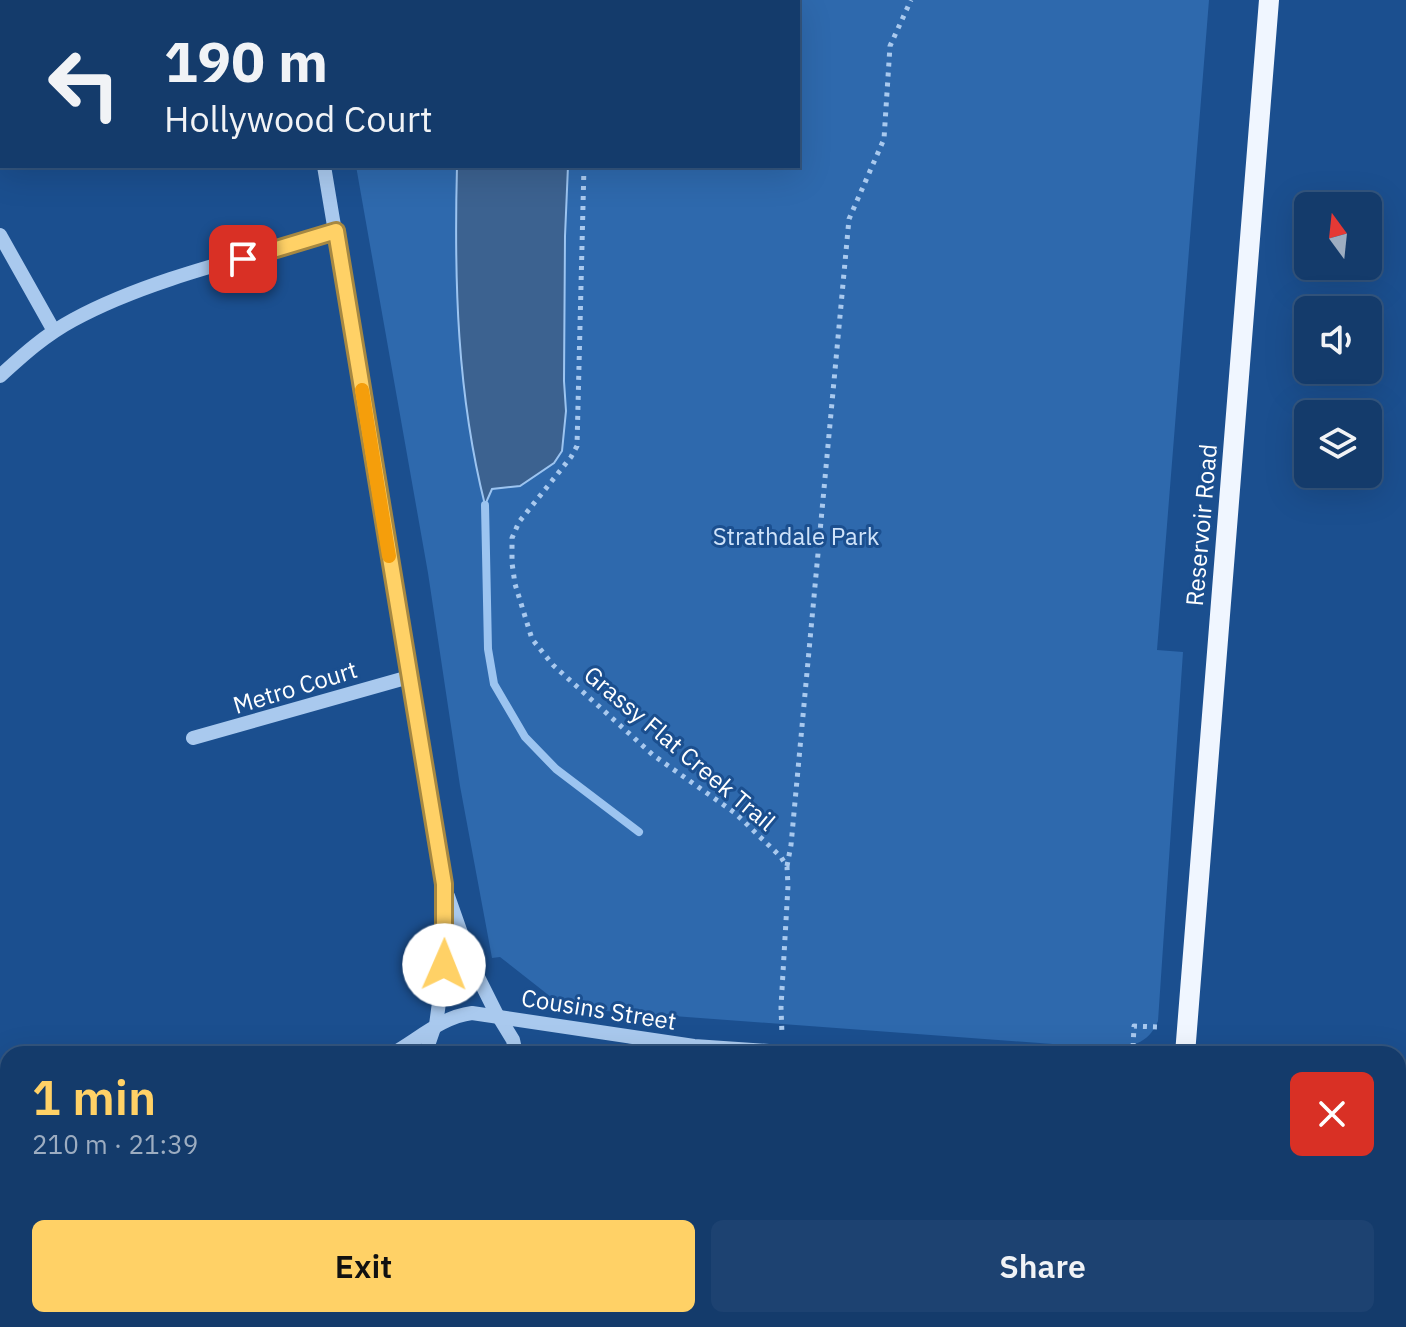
<!DOCTYPE html>
<html lang="en">
<head>
<meta charset="utf-8">
<style>
	:root { --surface:#143b6b; --page:#1d4271; --text:#f1f3f6; --muted:#9dadc1; --line:#33557e; --accent:#ffd166 }
	body { margin:0; font-family:"IBM Plex Sans",sans-serif; background:var(--page); color:var(--text); height:100vh; display:flex; flex-direction:column; font-size:30px; white-space:nowrap }
	* { box-sizing:border-box; margin:0 }
	p { font-size:26px; color:var(--muted) }
	.icon { flex:none; width:44px; height:44px; fill:none; stroke:currentColor; stroke-width:2; stroke-linecap:round; stroke-linejoin:round }
	.map { position:relative; flex:1; overflow:hidden }
	.sheet { position:absolute; left:0px; top:1046px; width:1406px; height:282px; display:flex; flex-direction:column; background:var(--surface); border-radius:24px 24px 0 0; box-shadow:0 8px 32px #0002,0 0 0 2px var(--line) }
	.sheet>* { flex:none }
	.guide { position:absolute; left:0px; top:0px; width:800px; height:168px; box-shadow:0 8px 32px #0002,0 0 0 2px var(--line); background:#143b6b; color:var(--text); overflow:hidden }
	.needle { width:52px; rotate:345deg }
	.buttons { position:absolute; left:1294px; top:192px; display:grid; gap:16px }
	.buttons a { display:grid; place-items:center; width:88px; height:88px; border-radius:12px; background:var(--surface); box-shadow:0 8px 32px #0002,0 0 0 2px var(--line); font-size:40px }
	.pin { position:absolute; display:grid; place-items:center; width:68px; height:68px; color:#fff; margin:-34px; border-radius:16px; box-shadow:0 4px 12px #0006 }
	.me { position:absolute; width:88px; margin:-44px; rotate:1deg; stroke-linejoin:round; filter:drop-shadow(0 0 6px #0008) }
	.turn { display:flex; align-items:center; gap:28px; height:168px; padding:0 32px; font-size:36px }
	.turn .icon { width:104px; height:104px; stroke-width:2.5 }
	.turn b { display:block; font-size:56px; line-height:68px }
	.round { display:grid; place-items:center; flex:none; width:84px; height:84px; border-radius:12px; background:var(--page) }
	.overview { display:flex; align-items:center; justify-content:space-between; height:136px; padding:0 32px }
	h1 { font-size:48px; font-weight:600; line-height:60px; color:var(--accent) }
	.action { display:flex; gap:16px; margin-top:auto; padding:16px 32px }
	.action a { flex:1; height:92px; border-radius:12px; background:var(--accent); color:#111; font-size:32px; font-weight:600; line-height:92px; text-align:center }
	.action a+a { background:var(--page); color:var(--text) }
	.map>svg:first-child { display:block }
	.green { fill:#2e69ad }
	.water { fill:#3c6290; stroke:#9cc4f0; stroke-width:2 }
	.lines { fill:none; stroke-linecap:round; stroke-linejoin:round }
	.stream { stroke:#9cc4f0; stroke-width:8 }
	.path { stroke:#a9c9ee; stroke-width:5; stroke-dasharray:4 6; stroke-linecap:butt }
	.minor { stroke:#a9c9ee; stroke-width:14 }
	.major { stroke:#f0f6ff; stroke-width:20 }
	.route-casing { stroke:#a68842; stroke-width:20 }
	.route { stroke:#ffd166; stroke-width:14 }
	.slow { stroke:#f59e0b; stroke-width:14 }
	.labels { text-anchor:middle; dominant-baseline:central; stroke-width:6; stroke-linejoin:round; paint-order:stroke }
	.street-label { font-size:24px; fill:#fff; stroke:#1b4f8f }
	.park-label { font-size:24px; fill:#cfe3fa; stroke:#1b4f8f }
</style>
</head>
<body>
<div class="map">
<svg width="1406" height="1327" viewBox="0 0 1406 1327">
	<rect width="100%" height="100%" fill="#1b4f8f"/>
	<g class="green">
		<path d="M325,0H1209L1157,650L1183,652L1158,1021C1148,1045 1130,1047 1106,1048L565,1008L500,957L492,958L460,786L428,573L356,166H798V2Z"/>
		<polygon points="428,1320 1130,1320 1130,1327 425,1327"/>
	</g>
	<path class="water" d="M457,166H568L565,236L564,381L566,411L562,451L554,463L520,486L492,489L485,505C457,394 454,280 457,166Z"/>
	<g class="lines">
		<polyline class="stream" points="485,505 488,649 494,684 525,737 556,769 639,832"/>
		<g class="path">
			<polyline points="585,0 585,2"/>
			<polyline points="584,166 577,446 571,457 519,522 512,538 512,563 515,584 532,639 553,665 653,755 735,813 781,857 787,867 788,886 781,1007 782,1035"/>
			<polyline points="787,866 791,845 849,219 884,139 890,46 911,0"/>
			<polyline points="1133,1047 1134,1026 1157,1027"/>
			<polyline points="0,1243 8,1241"/>
			<polyline points="920,1320 920,1327"/>
			<polyline points="473,1327 476,1320"/>
			<polyline points="760,1327 763,1320"/>
			<polyline points="1132,1327 1133,1320"/>
		</g>
		<g class="minor">
			<polyline points="292,0 293,2"/>
			<polyline points="324,166 444,884 444,965 436,1025"/>
			<polyline points="0,235 54,331"/>
			<path d="M0,376C23,355 45,335 73,320C150,278 252,256 336,231"/>
			<polyline points="193,738 409,677"/>
			<polyline points="448,896 473,967 497,1015"/>
			<polyline points="499,1017 513,1040 516,1054"/>
			<path d="M392,1054C419,1039 441,1017 472,1013L694,1046L812,1054"/>
			<polyline points="425,1054 434,1028"/>
			<polyline points="598,1054 669,1047"/>
			<polyline points="1398,1098 1406,1098"/>
			<polyline points="0,1193 8,1190"/>
			<polyline points="405,1327 408,1320"/>
		</g>
		<g class="major">
			<polyline points="1185,1054 1269,0"/>
			<polyline points="1166,1327 1166,1320"/>
		</g>
	</g>
	<g class="lines">
		<g class="route-casing">
			<polyline id="route" points="243,259 336,231 444,884 444,965"/>
		</g>
		<use href="#route" class="route"/>
		<polyline class="slow" points="362,390 389,556"/>
	</g>
	<g class="labels">
		<g class="street-label">
			<text transform="translate(1201 525) rotate(-85)">Reservoir Road</text>
			<text transform="translate(295 687) rotate(-17)">Metro Court</text>
			<text transform="translate(680 748) rotate(40)">Grassy Flat Creek Trail</text>
			<text transform="translate(599 1009) rotate(9)">Cousins Street</text>
		</g>
		<g class="park-label">
			<text x="796" y="536">Strathdale Park</text>
		</g>
	</g>
</svg>
<div class="buttons">
<a><svg class="needle" viewBox="-14 -14 28 28"><path d="M0-13l5 13h-10z" fill="#e53935"/><path d="M0 13l5-13h-10z" fill="#9dadc1"/></svg></a>
<a><svg class="icon" aria-label="sound" viewBox="0 0 24 24"><path d="M4 9h4l5-4v14l-5-4H4zM17 9q2 3 0 6"/></svg></a>
<a><svg class="icon" aria-label="layers" viewBox="0 0 24 24"><path d="M12 4l9 5-9 5-9-5zM3 14l9 5 9-5"/></svg></a>
</div>
<div class="pin" style="left:243px;top:259px;background:#d93025"><svg class="icon" aria-label="arrive" viewBox="0 0 24 24"><path d="M6 21V4h12l-3 4 3 4H6"/></svg></div>
<svg class="me" style="left:444px;top:965px" viewBox="-20 -20 40 40"><circle r="19" fill="#fff"/><path d="M0-13L10 11 0 6-10 11z" fill="#ffd166"/></svg>
<div class="guide">
<div class="turn"><svg class="icon" aria-label="left" viewBox="0 0 24 24"><path d="M17 20v-9H6M10 6l-5 5 5 5"/></svg><div><b>190 m</b>Hollywood Court</div></div>
</div>
<section class="sheet">
<div class="overview"><div><h1>1 min</h1><p>210 m · 21:39</p></div><a class="round" style="background:#d93025;color:#fff"><svg class="icon" aria-label="close" viewBox="0 0 24 24"><path d="M6 6l12 12M18 6L6 18"/></svg></a></div>
<div class="action"><a>Exit</a><a>Share</a></div>
</section>
</div>
</body>
</html>
